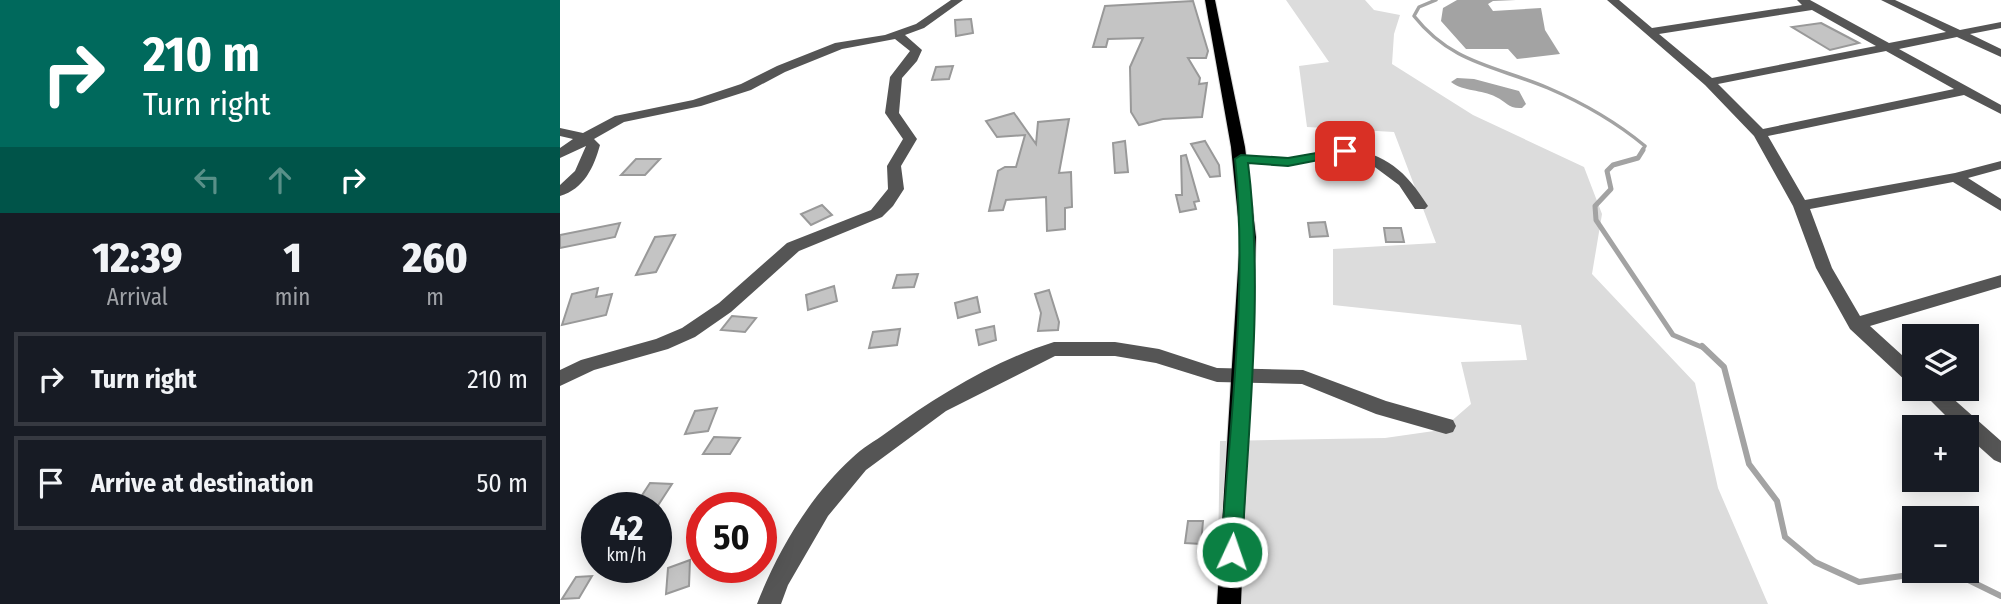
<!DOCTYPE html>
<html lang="en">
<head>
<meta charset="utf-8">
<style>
	:root { --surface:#171b24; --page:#242831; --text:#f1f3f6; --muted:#9ea1a6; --line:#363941 }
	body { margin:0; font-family:"Fira Sans Condensed",sans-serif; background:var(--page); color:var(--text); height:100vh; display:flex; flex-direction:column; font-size:26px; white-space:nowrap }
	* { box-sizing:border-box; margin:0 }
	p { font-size:23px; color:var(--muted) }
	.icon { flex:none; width:38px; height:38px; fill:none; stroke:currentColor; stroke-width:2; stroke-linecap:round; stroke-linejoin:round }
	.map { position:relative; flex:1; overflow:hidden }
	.sheet { display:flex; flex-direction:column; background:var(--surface); width:560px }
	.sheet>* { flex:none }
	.hud { background:#00695c; color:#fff; overflow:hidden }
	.controls { position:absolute; left:1342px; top:324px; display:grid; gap:14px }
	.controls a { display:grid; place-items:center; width:77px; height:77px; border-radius:0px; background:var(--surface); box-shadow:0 4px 18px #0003; font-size:35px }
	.speed { position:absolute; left:21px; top:492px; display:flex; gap:14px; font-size:35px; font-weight:700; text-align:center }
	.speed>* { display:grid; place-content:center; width:91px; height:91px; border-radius:50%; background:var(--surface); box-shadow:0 4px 18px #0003; line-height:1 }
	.speed small { font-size:18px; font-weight:400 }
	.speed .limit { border:10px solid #d22; background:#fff; color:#111 }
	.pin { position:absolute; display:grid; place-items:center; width:60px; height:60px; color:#fff; margin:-30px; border-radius:14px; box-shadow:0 4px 10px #0006 }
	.me { position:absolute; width:77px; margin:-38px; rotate:3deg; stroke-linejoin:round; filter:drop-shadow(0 0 5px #0008) }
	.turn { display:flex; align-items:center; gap:24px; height:147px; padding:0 28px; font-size:32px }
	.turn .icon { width:91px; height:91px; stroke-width:2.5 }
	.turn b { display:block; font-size:49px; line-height:60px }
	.lanes { display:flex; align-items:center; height:66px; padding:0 28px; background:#0003; justify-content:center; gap:35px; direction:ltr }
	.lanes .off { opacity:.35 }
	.eta { display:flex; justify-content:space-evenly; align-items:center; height:119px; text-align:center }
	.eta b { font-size:42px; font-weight:800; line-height:49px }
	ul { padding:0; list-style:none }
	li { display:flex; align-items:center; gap:21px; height:94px; margin:0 14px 10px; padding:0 14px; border:4px solid var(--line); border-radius:0px }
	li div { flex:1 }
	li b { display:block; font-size:26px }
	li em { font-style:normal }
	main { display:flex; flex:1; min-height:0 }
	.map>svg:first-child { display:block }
	.green { fill:#dcdcdc }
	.water { fill:#a3a3a3 }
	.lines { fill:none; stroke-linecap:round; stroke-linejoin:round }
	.stream-far2 { stroke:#a3a3a3; stroke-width:3.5 }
	.stream-far1 { stroke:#a3a3a3; stroke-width:5 }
	.stream { stroke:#a3a3a3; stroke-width:6 }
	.building { fill:#c4c4c4; stroke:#999; stroke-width:2 }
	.major-casing { stroke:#dbdbdb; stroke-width:2 }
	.minor { fill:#555; fill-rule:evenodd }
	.major { fill:#000; fill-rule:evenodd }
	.route { fill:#0b8043; stroke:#07532c; stroke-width:2 }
</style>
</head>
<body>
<main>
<section class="sheet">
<div class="hud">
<div class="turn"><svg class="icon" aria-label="right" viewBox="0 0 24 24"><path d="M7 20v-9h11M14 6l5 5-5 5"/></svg><div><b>210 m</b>Turn right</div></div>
<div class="lanes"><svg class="icon off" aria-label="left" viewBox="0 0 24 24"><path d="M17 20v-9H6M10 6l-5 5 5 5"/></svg><svg class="icon off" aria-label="ahead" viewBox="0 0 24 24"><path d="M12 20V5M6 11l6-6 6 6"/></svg><svg class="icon" aria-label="right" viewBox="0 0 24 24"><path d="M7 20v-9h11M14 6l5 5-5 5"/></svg></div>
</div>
<div class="eta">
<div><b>12:39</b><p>Arrival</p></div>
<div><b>1</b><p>min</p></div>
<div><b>260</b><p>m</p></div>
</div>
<ul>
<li><svg class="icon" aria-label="right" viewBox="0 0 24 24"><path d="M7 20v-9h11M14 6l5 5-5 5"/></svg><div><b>Turn right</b></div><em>210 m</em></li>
<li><svg class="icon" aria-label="arrive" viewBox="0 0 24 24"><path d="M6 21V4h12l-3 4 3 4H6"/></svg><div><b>Arrive at destination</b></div><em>50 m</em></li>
</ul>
</section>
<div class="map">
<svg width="1441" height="604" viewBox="0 0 1441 604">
	<rect width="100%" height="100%" fill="#fff"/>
	<polygon class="green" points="726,0 805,0 814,10 840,15 834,34 832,64 913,115 1024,167 1042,214 1032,274 1135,383 1158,488 1208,604 657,604 660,441 825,438 881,430 911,404 901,362 967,360 961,325 773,305 773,249 876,243 834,132 747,127 739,66 769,62"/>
	<g class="water">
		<polygon points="897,0 956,0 933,1 928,4 933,11 981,8 985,30 1000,54 957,59 948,49 906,49 881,21 883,8"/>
		<path d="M897,78L914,79L959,91L966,104L962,108C948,109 947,102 936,97C921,89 904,92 891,82Z"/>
	</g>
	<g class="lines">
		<path class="stream-far2" d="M876,0L859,7L854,16C892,64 936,66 988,88C1023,103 1056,122 1085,146L1082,151"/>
		<polyline class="stream-far1" points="1083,150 1078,158 1053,165 1047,171 1051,189 1035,206 1036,220 1113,335 1144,348"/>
		<g class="stream">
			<polyline points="1142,346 1164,367 1189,464 1217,501 1225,537 1255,562 1299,582 1385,570"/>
			<polyline points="1388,570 1441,596"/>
		</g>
	</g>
	<g class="building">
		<polygon points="633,1 648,51 646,58 628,58 640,78 639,84 647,83 642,117 603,119 579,125 571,112 570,67 583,38 548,39 546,47 533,47 545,6"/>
		<polygon points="411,19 413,33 396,36 395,20"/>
		<polygon points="1261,23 1299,43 1270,50 1232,27"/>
		<polygon points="393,66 389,79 372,80 376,67"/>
		<polygon points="454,113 476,144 478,122 509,119 499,173 511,172 512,207 505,208 505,229 487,231 486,197 446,200 443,210 429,211 438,171 445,167 456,167 465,135 437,137 426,121"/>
		<polygon points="565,141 568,172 555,173 553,143"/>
		<polygon points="645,141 659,165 660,176 650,177 631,144"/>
		<polygon points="626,155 639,201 634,202 636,209 620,212 616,195 622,195 621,156"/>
		<polygon points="76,159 100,159 85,175 61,175"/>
		<polygon points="262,205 272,215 251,225 241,214"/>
		<polygon points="765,222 768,236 750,237 748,223"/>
		<polygon points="60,223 55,237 0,248 0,235"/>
		<polygon points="824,228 841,228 844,242 826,242"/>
		<polygon points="115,235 96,272 76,275 95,237"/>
		<polygon points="358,274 354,287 333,288 337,275"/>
		<polygon points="274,286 277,301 248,310 246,295"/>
		<polygon points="38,288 36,297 52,294 46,315 2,325 12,294"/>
		<polygon points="489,290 499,322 498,330 478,331 481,313 475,294"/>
		<polygon points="417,297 420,312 398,318 395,303"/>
		<polygon points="172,316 196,318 185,332 161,330"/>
		<polygon points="434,326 436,340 419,345 416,330"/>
		<polygon points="340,329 337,345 309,348 313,332"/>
		<polygon points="157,408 148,431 125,434 135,411"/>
		<polygon points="154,437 180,438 170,454 143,454"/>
		<polygon points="90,483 112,484 97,507 75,506"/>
		<polygon points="628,521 643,521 641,544 625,543"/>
		<polygon points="130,560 129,586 106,594 108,568"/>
		<polygon points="32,576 19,598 2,599 16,577"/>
	</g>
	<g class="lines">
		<g class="major-casing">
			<polygon id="major" points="645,0 655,0 685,147 696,237 681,604 657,604 680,237 671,147"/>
		</g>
		<g class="minor">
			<path d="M391,0H403L364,28L345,35L362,50L357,61L342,78L339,113L357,139L341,166L344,189L333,206L322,217L239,251L171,312L135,337L108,349L34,370L0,386V370L21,360L96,339L122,328L159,303L227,243L311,210L328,189L327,166L343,139L325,113L330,77L350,51L335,39L282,49L225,72L191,90L141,106L64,122L34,139L40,145C34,167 24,189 0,196V185L15,171L26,146L0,158V148L13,139L0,136V128L23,133L55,116L133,100L181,84L217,66L275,43L325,35L356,24Z"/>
			<path d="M1047,0H1059L1092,28L1242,5L1237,0H1250L1329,43L1386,32L1321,0H1335L1400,30L1441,22V28L1410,34L1441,49V57L1397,37L1339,49L1441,105V114L1404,95L1208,136L1245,200L1395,173L1441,161V169L1408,178L1441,199V211L1393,182L1250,209L1272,268L1300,316L1441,275V287L1310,326L1354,366V384L1347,382L1290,329L1256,268L1233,206L1194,136L1145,85ZM1252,10L1316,46L1152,78L1099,34ZM1326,51L1394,89L1203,129L1158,84Z"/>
			<path d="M785,147C827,155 845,170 868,206L865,209H855L839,185L804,159L785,155L728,166L681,163L674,159L681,155L728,158Z"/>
			<path d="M494,342H555L599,349L657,368L743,370L826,401L893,420L896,426L893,432L886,434L816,414L742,384L657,382L596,363L555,356H495L386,411L306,470L268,516L228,585L221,604H197C217,552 250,496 292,458C302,448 315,441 326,433C377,396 434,361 494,342Z"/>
			<polygon points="1358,388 1381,388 1441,441 1441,463 1434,460 1407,436 1407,427 1397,427"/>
		</g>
		<use href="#major" class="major"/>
	</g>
	<path class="route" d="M785,148L790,149V154L728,166L688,163C704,292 688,423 682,552L679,559L672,562L664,559L661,552C670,421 688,289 675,159L681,155L728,158Z"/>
</svg>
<div class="controls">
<a><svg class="icon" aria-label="layers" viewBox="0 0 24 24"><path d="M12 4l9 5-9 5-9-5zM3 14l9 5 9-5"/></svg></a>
<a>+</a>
<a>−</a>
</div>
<div class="speed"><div>42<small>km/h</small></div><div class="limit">50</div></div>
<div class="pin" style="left:785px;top:151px;background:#d93025"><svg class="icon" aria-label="arrive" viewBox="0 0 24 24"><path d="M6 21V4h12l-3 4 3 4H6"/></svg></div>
<svg class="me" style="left:672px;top:552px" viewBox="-20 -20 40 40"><circle r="17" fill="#0b8043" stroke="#fff" stroke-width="3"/><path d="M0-11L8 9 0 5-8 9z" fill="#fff"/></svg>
</div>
</main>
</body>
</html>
